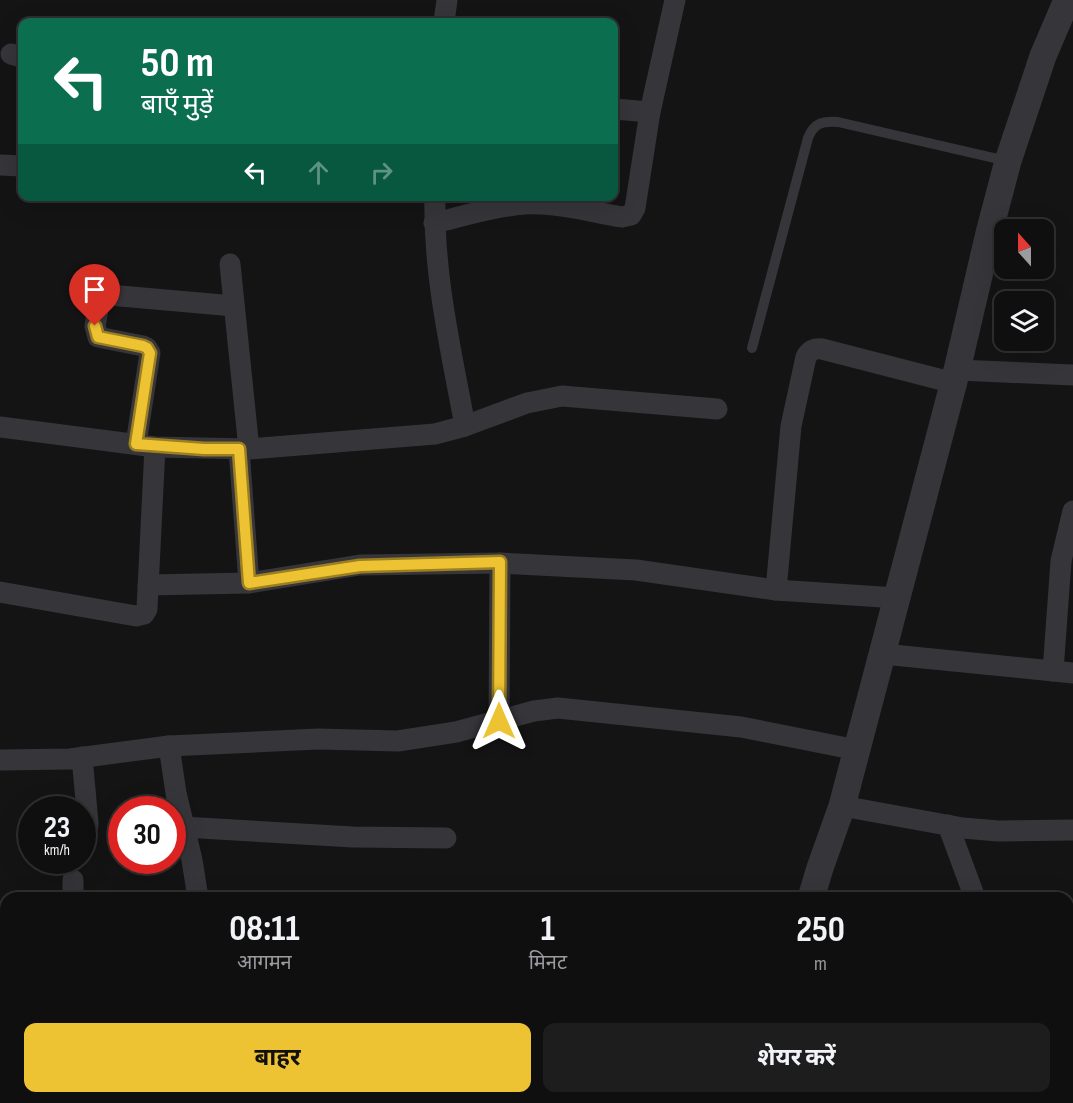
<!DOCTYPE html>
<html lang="hi">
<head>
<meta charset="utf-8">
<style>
	:root { --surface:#0f0f10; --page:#1d1d1e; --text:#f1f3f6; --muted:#9b9c9f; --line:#2f2f30; --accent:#eec333 }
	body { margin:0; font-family:"Sofia Sans Condensed","Noto Sans Devanagari",sans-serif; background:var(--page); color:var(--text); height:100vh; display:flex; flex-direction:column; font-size:22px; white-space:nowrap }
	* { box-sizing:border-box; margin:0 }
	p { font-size:20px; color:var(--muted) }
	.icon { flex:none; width:33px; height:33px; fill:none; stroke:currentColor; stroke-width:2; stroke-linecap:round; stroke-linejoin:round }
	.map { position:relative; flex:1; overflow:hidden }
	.details { position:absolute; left:0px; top:892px; width:1074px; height:212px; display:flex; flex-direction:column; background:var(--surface); border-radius:18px 18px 0 0; box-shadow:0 6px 24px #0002,0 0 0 2px var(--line) }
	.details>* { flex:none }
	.top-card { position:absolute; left:18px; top:18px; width:600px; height:183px; border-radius:12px; box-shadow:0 6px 24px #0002,0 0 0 2px var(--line); background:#0b6e4f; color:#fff; overflow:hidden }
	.needle { width:39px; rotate:339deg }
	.buttons { position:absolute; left:994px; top:219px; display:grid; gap:12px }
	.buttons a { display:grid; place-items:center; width:60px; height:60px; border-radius:12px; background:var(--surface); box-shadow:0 6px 24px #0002,0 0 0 2px var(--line); font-size:30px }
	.speed { position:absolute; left:18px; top:796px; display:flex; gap:12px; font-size:30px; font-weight:700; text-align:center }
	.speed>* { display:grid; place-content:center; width:78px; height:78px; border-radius:50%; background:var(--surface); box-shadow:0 6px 24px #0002,0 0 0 2px var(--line); line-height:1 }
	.speed small { font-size:15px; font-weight:400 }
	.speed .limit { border:9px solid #d22; background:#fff; color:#111 }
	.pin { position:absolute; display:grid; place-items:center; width:51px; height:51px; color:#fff; margin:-62px -26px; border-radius:50% 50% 50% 0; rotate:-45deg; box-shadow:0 0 6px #0007 }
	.pin .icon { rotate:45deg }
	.me { position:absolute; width:66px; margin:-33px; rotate:0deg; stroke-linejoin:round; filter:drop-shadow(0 0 4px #0008) }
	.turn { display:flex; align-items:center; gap:21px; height:126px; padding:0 24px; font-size:27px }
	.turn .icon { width:78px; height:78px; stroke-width:2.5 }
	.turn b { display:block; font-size:42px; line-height:51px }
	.lanes { display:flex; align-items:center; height:57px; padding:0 24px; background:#0003; justify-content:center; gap:30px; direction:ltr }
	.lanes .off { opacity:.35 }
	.eta { display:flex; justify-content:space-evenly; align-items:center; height:102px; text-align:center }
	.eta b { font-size:36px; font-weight:700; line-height:42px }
	.cta { display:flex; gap:12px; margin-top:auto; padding:12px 24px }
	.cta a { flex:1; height:69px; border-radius:12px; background:var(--accent); color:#111; font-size:24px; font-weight:700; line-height:69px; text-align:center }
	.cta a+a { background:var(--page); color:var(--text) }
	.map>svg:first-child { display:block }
	.water { fill:#2a3139 }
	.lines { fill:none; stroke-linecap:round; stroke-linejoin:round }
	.service { stroke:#35353a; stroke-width:10 }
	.minor { stroke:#35353a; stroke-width:21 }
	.tertiary { stroke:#35353a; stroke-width:27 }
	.route-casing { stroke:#9b7f21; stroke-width:15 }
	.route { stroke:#eec333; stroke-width:10 }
</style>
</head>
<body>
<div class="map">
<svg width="1073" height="1103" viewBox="0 0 1073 1103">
	<rect width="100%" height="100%" fill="#141415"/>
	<polygon class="water" points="0,980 6,982 6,1098 91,1098 92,1103 0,1103"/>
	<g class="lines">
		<path class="service" d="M752,348L808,138C814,123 822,121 838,122L1007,161"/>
		<g class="minor">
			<polyline points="444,22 447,0"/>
			<polyline points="11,54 22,57"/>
			<polyline points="614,109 650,112"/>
			<polyline points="0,165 22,166"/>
			<path d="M435,196C433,274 451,350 465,426"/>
			<path d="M434,223C464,216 495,206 525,204C557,202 591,212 622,217L631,215L635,208L650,112L675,0"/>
			<polyline points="230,264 249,449"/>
			<polyline points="957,370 1073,375"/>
			<polyline points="0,427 155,447 249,449 435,434 465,426 527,403 562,396 717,409"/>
			<polyline points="136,444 150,353 147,348 143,346 98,337 95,326 100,299 109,295 234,306"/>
			<polyline points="239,449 249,583"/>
			<polyline points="148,585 249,583 360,565 500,563 636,570 776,590 897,598"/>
			<path d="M776,590L791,426L806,357C810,350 814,348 822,349L954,383"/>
			<polyline points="0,592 136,616 144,614 147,609 155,447"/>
			<polyline points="883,654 1073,673"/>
			<polyline points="1053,671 1061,561 1073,511"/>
			<polyline points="499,721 500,563"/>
			<polyline points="169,746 176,793 192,860 198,898"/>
			<polyline points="82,757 88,822 88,825 82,829"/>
			<polyline points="0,760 70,759 169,746 318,739 398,741 456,732 534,711 558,708 741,727 857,750"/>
			<polyline points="842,806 963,828 998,831 1073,830"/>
			<polyline points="948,825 975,898"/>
			<polyline points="183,827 353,837 446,838"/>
			<polyline points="29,830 32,830"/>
			<polyline points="73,898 73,880"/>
			<polyline points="0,993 6,993"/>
			<polyline points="92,1098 93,1103"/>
			<polyline points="204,1098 204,1103"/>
			<polyline points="470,1098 470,1103"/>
			<polyline points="619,1098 651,1103"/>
			<polyline points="780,1100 799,1103"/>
			<polyline points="374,1103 413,1098"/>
		</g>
		<g class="tertiary">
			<polyline points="811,898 820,868 842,806 957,370 989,233 1008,161 1043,56 1067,0"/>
			<polyline points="779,1103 780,1098"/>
		</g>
	</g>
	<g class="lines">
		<g class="route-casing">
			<polyline id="route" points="95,326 98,337 143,346 147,348 150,353 136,444 204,449 239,449 249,583 360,566 500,562 499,721"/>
		</g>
		<use href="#route" class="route"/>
	</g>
</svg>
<div class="buttons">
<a><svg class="needle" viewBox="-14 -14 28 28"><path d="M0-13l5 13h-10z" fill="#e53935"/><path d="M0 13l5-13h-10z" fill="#9b9c9f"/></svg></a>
<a><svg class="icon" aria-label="layers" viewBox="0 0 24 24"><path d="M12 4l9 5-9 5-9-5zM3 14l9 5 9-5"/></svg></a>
</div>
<div class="speed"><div>23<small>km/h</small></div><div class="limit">30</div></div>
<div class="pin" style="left:95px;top:326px;background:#d93025"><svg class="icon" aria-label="arrive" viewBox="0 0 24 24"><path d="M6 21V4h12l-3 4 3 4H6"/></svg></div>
<svg class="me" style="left:499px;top:721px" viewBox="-20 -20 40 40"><path d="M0-17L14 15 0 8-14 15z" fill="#eec333" stroke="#fff" stroke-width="4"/></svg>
<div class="top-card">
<div class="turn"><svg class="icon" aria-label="left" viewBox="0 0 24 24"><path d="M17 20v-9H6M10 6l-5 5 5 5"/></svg><div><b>50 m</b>बाएँ मुड़ें</div></div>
<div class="lanes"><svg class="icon" aria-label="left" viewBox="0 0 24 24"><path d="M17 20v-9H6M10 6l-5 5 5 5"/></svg><svg class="icon off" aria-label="ahead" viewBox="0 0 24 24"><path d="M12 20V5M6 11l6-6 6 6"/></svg><svg class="icon off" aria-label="right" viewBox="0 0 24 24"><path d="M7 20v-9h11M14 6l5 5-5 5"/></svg></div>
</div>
<section class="details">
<div class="eta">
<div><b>08:11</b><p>आगमन</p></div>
<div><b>1</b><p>मिनट</p></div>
<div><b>250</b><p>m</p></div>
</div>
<div class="cta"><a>बाहर</a><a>शेयर करें</a></div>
</section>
</div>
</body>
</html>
